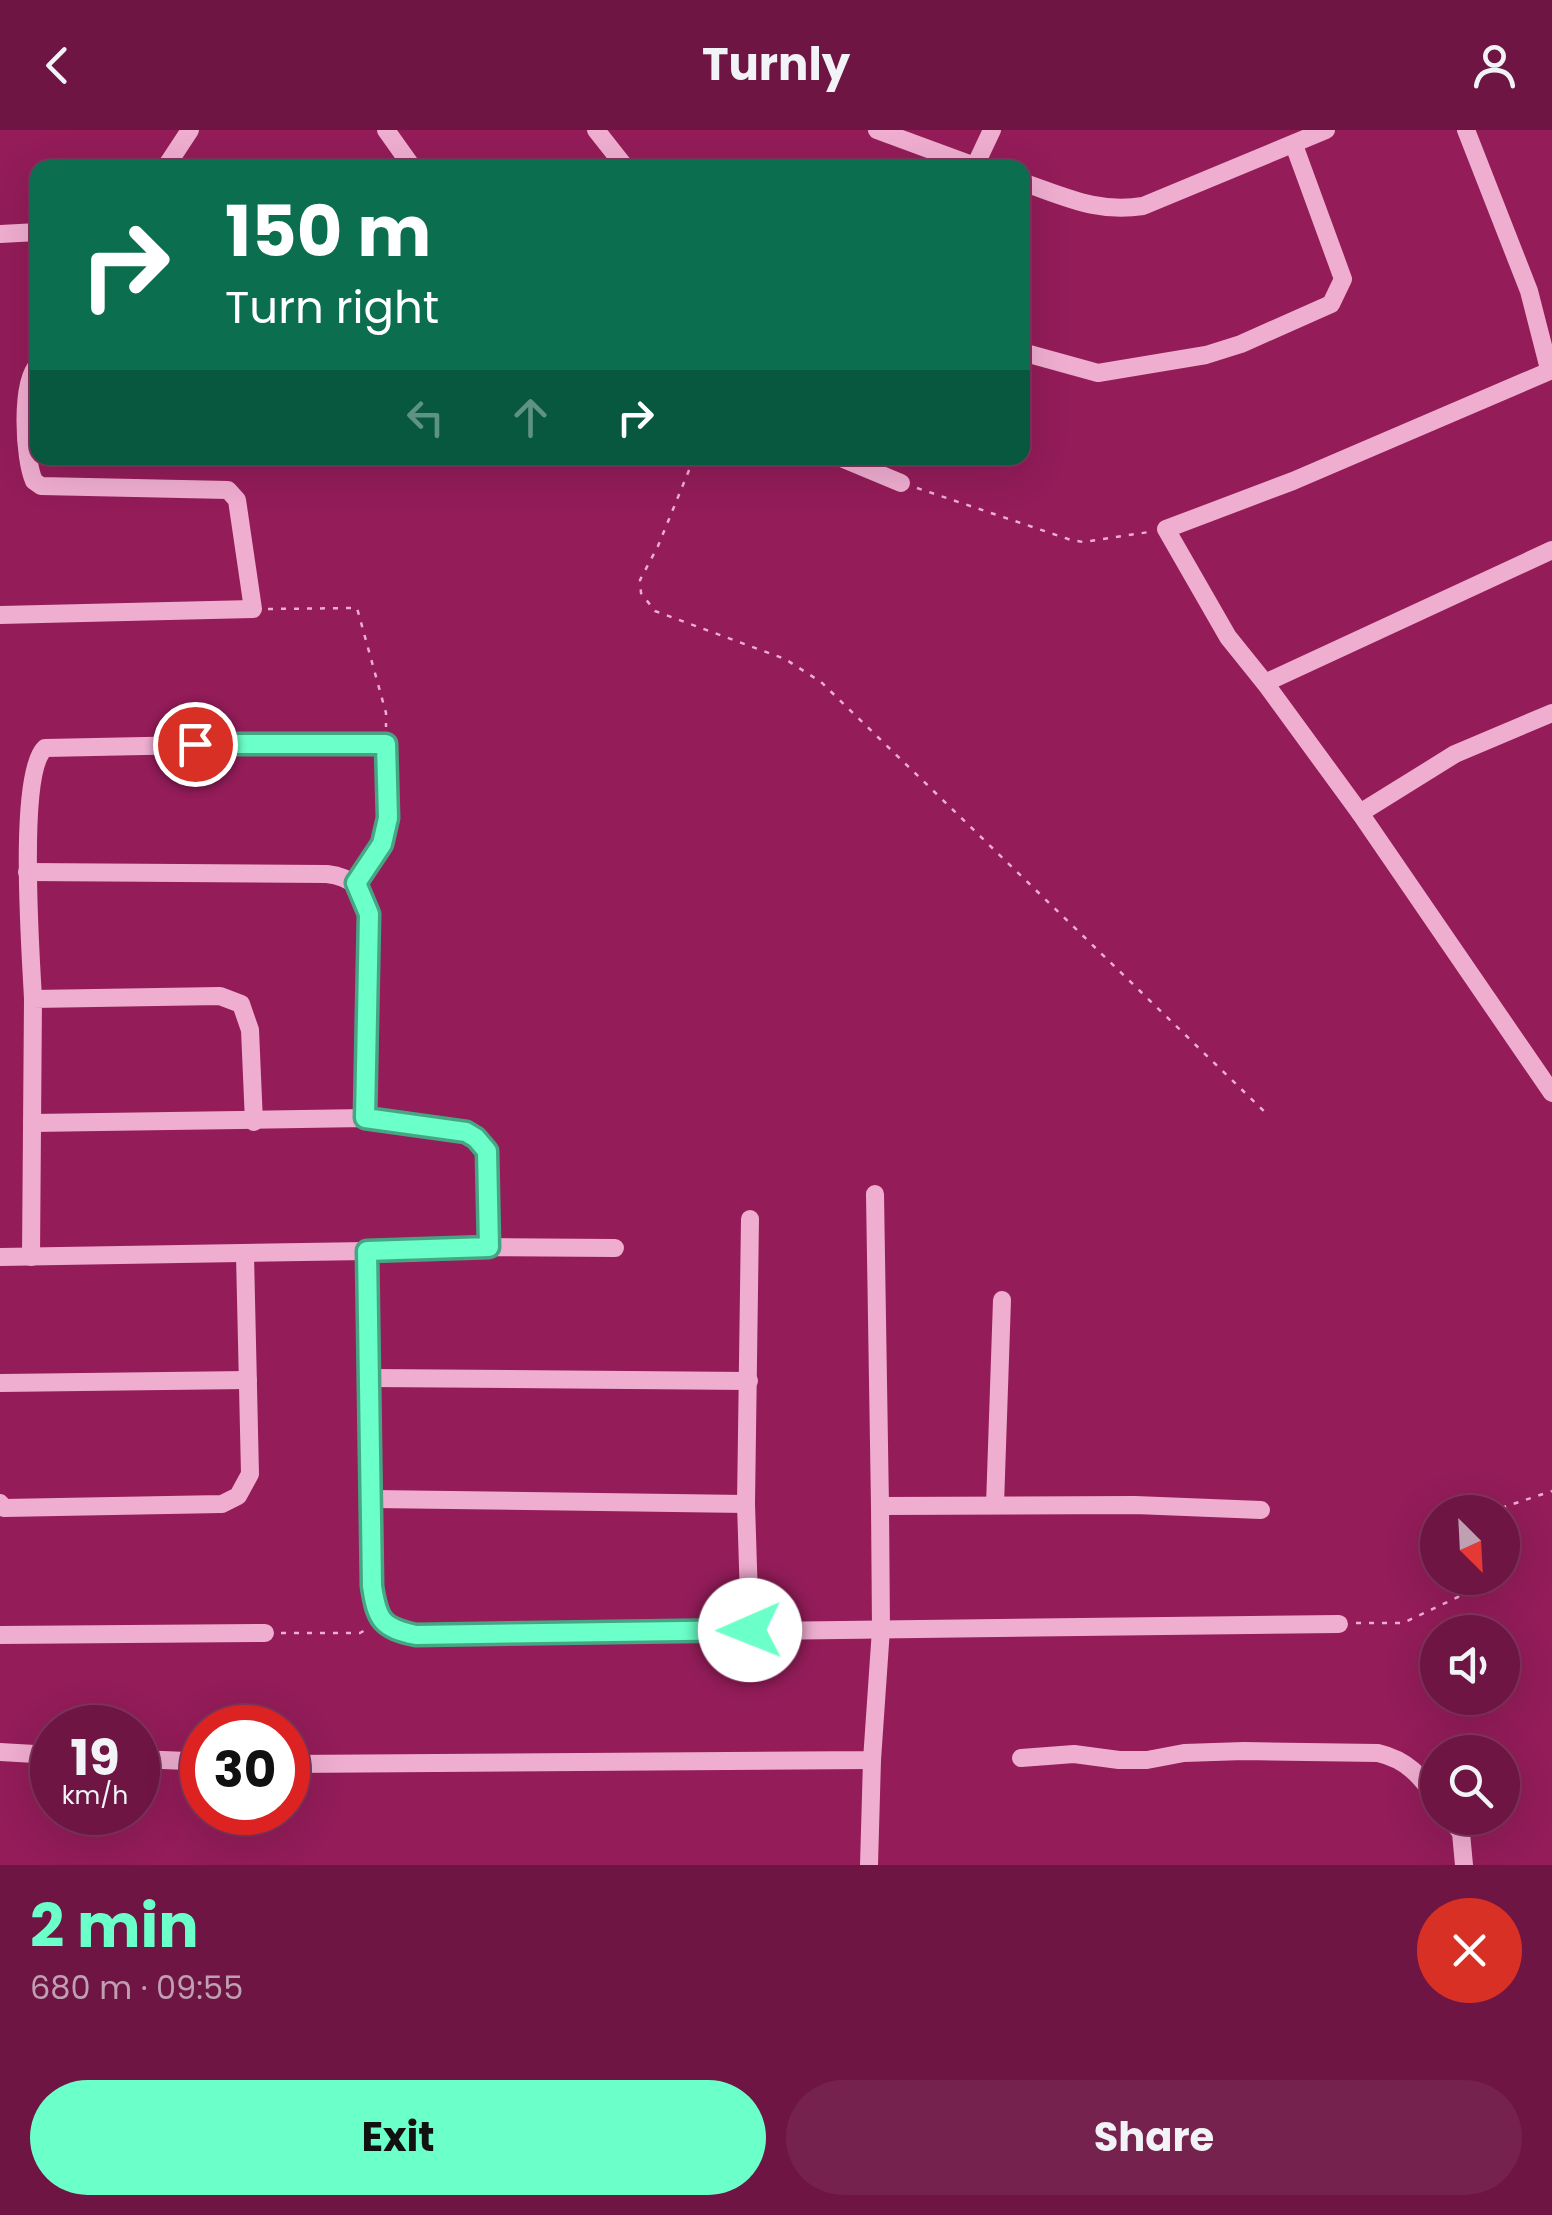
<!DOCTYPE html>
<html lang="en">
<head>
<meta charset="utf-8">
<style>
	:root { --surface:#6e1543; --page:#76224e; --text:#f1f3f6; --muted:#bf9fb2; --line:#80345c; --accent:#6bffc9 }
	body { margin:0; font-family:Poppins,sans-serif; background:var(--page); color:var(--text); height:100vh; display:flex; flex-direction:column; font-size:38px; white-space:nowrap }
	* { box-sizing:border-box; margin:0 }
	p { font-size:32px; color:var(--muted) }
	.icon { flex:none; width:55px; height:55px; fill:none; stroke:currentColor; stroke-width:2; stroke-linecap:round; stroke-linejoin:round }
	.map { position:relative; height:1735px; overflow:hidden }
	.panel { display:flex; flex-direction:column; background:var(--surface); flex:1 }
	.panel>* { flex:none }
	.banner { position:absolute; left:30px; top:30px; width:1000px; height:305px; border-radius:20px; box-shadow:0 10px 40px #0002,0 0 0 2px var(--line); background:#0b6e4f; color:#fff; overflow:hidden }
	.needle { width:65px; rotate:156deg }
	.buttons { position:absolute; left:1420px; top:1365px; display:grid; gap:20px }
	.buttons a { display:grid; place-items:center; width:100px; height:100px; border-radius:50%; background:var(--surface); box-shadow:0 10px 40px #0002,0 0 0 2px var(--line); font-size:50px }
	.speed { position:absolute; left:30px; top:1575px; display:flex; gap:20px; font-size:50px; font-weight:700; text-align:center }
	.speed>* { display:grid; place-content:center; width:130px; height:130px; border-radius:50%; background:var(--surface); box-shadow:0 10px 40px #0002,0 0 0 2px var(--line); line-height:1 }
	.speed small { font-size:25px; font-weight:400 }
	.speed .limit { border:15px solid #d22; background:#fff; color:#111 }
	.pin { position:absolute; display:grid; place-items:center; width:85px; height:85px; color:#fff; margin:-42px; border:5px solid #fff; border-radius:50%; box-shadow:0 2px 10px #0007 }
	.me { position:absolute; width:110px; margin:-55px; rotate:269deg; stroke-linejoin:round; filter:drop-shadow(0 0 8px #0008) }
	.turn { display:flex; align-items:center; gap:35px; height:210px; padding:0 30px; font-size:45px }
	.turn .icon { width:130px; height:130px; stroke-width:2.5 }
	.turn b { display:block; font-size:70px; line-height:85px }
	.lanes { display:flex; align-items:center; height:95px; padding:0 30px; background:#0003; justify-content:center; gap:50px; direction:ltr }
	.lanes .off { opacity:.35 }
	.round { display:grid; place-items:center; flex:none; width:105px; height:105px; border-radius:52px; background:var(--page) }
	.summary { display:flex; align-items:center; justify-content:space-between; height:170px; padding:0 30px }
	h1 { font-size:60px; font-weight:700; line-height:75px; color:var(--accent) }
	.action { display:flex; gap:20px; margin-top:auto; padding:20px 30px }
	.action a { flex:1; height:115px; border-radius:60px; background:var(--accent); color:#111; font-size:40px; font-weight:700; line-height:115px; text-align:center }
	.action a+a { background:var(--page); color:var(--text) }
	header { display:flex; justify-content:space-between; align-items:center; height:130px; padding:0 30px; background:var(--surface); font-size:45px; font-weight:700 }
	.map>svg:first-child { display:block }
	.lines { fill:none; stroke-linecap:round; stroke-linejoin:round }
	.path { stroke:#efadd0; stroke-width:2.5; stroke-dasharray:5 8; stroke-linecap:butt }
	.minor { stroke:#efadd0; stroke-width:18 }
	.route-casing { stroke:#46a683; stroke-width:25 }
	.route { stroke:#6bffc9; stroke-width:18 }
</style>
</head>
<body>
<header><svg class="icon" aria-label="back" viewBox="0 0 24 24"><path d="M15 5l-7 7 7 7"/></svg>Turnly<svg class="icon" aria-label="person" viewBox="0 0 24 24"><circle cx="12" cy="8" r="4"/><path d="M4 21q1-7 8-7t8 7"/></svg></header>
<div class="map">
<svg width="1552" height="1735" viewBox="0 0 1552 1735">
	<rect width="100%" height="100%" fill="#931c59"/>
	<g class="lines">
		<g class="path">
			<polyline points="694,328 658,416 640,450 641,463 655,481 785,529 821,552 1269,986"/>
			<polyline points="917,358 1071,410 1083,412 1149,402"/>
			<polyline points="268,479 357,478 386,583 386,597"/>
			<polyline points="1489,1382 1552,1361"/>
			<polyline points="1356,1493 1403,1493 1458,1467 1465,1448"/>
			<polyline points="281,1503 360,1503 367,1499"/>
		</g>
		<g class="minor">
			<polyline points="386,0 413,38"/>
			<polyline points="596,0 626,38"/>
			<polyline points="877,0 980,38"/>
			<polyline points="1466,0 1529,161 1549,239"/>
			<polyline points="975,36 992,0"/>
			<polyline points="165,38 190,0"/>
			<path d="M1022,52C1066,67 1096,83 1143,76L1326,0"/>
			<polyline points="0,104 38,102"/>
			<polyline points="1022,222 1098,243 1206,225 1241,214 1331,174 1343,149 1294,15"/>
			<polyline points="1552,240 1293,351 1166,399 1228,507 1265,553 1360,683 1552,963"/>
			<polyline points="841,328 901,353"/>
			<path d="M0,485L253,479L237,370L228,360L41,356L34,351C24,329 20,252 38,235"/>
			<polyline points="1265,553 1552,420"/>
			<polyline points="1360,683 1455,624 1552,583"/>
			<path d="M27,742L327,744C353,747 363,759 369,784L365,988"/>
			<path d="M33,869C31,826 17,643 45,618L340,612L386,614L388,689L383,713L357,753"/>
			<polyline points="32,993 365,988 466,1002 476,1007 487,1021 489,1117"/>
			<polyline points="875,1064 880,1376"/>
			<polyline points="367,1121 489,1117 615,1118"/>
			<polyline points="0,1127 367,1121 372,1456 381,1491 390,1498 416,1505 1339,1494"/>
			<polyline points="31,1127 33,869 220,866 241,874 250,900 254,992"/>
			<polyline points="370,1248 749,1251"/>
			<polyline points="0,1253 248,1250"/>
			<polyline points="373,1369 746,1374"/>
			<polyline points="0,1373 4,1378 222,1374 238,1366 250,1344 245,1125"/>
			<polyline points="995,1375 1002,1170"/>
			<polyline points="750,1500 746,1374 750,1089"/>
			<polyline points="0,1505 265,1503"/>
			<polyline points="0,1622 52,1625"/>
			<path d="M1021,1628L1074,1624L1119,1630H1147L1184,1623L1244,1621L1378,1623C1408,1630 1420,1646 1438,1670"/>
			<polyline points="138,1629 187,1631 202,1640"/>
			<polyline points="288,1634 872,1630 881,1499 880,1376 1135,1375 1261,1380"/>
			<polyline points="1450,1688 1461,1703 1464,1735"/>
			<polyline points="869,1735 872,1630"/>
		</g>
	</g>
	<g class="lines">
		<g class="route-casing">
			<path id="route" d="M195,614H386L388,688L382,714L356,753L369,784L365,988L466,1002L476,1008L487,1021L489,1117L367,1121L372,1456C377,1490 382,1498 416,1505L750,1500"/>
		</g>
		<use href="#route" class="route"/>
	</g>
</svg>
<div class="buttons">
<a><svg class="needle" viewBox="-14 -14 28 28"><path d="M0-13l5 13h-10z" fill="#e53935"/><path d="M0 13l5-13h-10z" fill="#bf9fb2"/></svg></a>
<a><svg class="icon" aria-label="sound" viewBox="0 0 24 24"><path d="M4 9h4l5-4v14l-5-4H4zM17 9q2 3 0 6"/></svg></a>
<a><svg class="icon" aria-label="search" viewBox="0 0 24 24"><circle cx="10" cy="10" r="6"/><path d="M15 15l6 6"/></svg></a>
</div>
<div class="speed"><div>19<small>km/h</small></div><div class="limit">30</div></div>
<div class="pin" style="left:195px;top:614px;background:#d93025"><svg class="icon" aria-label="arrive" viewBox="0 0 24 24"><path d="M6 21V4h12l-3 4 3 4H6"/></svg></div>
<svg class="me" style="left:750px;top:1500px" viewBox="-20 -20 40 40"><circle r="19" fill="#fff"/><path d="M0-13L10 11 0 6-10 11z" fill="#6bffc9"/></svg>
<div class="banner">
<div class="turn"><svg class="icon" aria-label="right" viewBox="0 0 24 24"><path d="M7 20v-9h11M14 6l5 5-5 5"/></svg><div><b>150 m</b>Turn right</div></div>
<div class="lanes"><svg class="icon off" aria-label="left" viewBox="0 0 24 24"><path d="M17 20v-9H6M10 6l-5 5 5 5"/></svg><svg class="icon off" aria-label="ahead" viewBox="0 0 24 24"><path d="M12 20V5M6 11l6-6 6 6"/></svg><svg class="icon" aria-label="right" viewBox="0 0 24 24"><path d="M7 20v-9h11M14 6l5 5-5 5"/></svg></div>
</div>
</div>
<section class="panel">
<div class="summary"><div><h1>2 min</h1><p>680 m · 09:55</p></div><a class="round" style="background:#d93025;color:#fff"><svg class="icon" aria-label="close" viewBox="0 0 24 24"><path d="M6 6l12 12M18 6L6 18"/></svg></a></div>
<div class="action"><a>Exit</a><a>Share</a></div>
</section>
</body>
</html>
